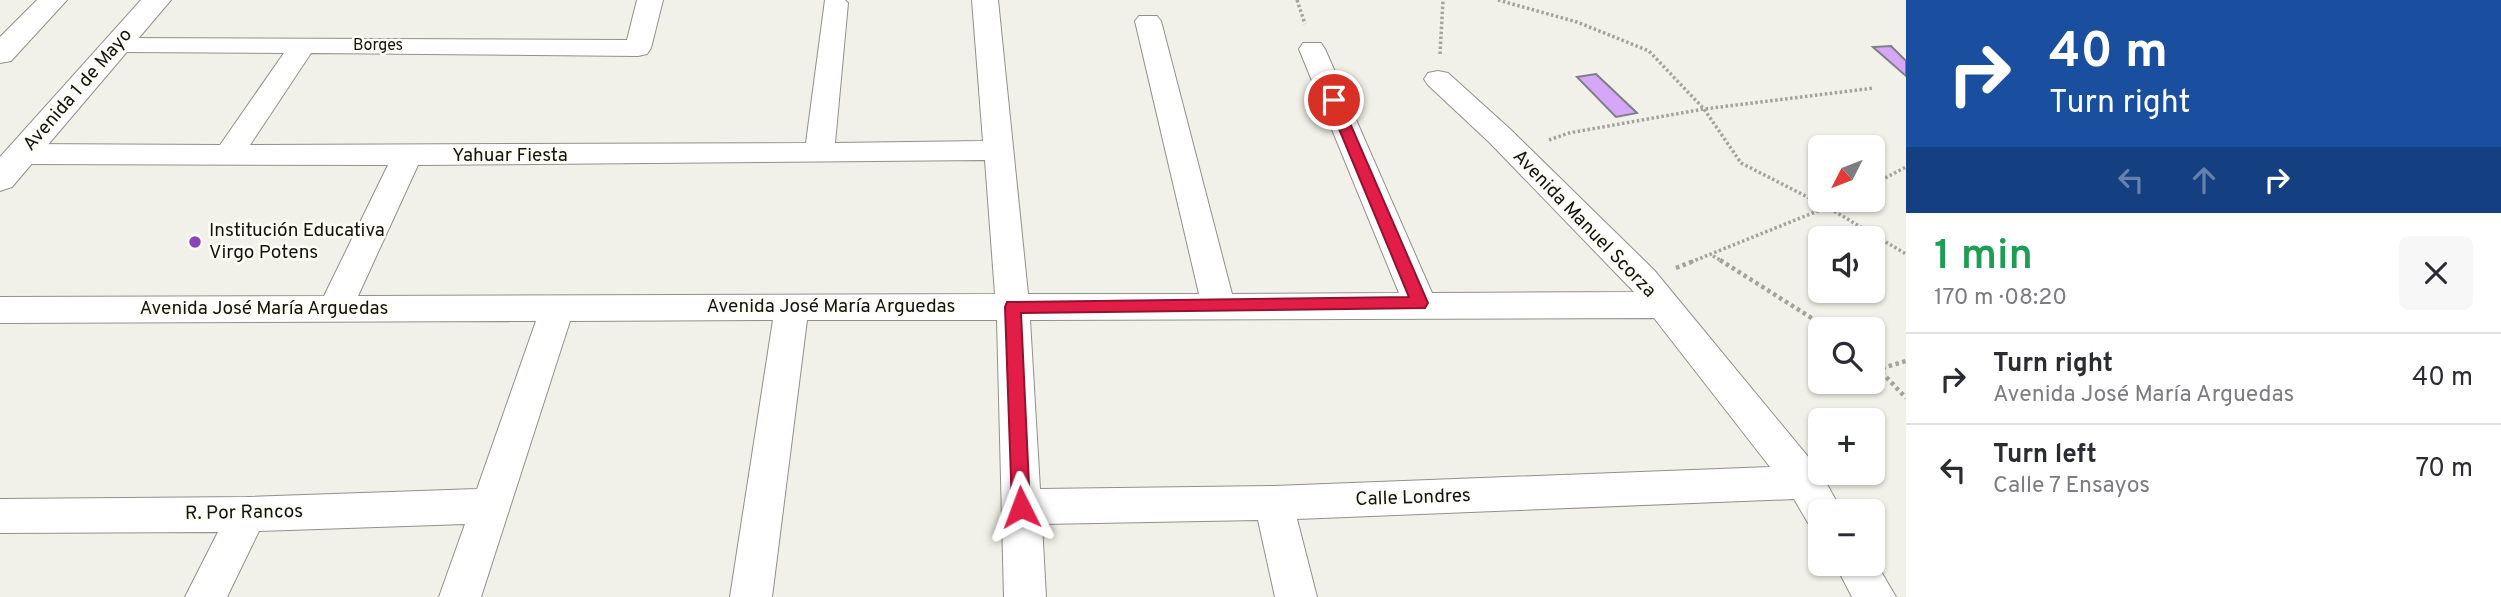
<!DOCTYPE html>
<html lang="en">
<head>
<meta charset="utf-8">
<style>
	:root { --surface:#fff; --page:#f7f7f7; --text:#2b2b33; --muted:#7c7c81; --line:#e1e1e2 }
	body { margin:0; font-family:Overpass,sans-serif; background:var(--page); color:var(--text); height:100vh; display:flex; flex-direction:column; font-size:26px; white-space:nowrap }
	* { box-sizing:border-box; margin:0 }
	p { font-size:23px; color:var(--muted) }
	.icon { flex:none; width:38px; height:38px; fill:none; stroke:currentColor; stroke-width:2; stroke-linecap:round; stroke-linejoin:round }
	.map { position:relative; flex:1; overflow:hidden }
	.details { display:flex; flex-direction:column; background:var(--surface); width:595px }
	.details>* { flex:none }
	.hud { background:#1a4fa0; color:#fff; overflow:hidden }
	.needle { width:46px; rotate:228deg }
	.tools { position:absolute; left:1808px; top:135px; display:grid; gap:14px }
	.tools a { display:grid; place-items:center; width:77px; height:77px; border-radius:10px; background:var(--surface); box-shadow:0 2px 5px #0004; font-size:35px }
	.pin { position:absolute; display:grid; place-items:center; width:60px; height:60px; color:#fff; margin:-30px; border:4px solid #fff; border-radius:50%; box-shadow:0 2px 7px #0007 }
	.me { position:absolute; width:77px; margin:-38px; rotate:357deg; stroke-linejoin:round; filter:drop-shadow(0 0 5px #0008) }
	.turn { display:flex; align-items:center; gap:24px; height:147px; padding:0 28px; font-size:32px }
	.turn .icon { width:91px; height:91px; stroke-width:2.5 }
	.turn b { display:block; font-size:49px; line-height:60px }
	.lanes { display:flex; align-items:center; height:66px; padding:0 28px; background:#0003; justify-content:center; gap:35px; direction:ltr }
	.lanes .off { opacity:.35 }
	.round { display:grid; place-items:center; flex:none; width:74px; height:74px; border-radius:10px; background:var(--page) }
	.summary { display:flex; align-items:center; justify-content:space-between; height:119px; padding:0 28px }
	h1 { font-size:42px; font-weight:600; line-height:52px; color:#1e9e55 }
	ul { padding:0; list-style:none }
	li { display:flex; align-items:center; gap:21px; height:91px; padding:0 28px; border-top:2px solid var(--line) }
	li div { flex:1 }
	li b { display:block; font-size:26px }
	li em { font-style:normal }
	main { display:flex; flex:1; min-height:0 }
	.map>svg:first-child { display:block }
	.building { fill:#d5a7f7; stroke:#827e85; stroke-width:2 }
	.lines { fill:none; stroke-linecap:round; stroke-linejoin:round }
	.street-casing { stroke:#91918a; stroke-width:2 }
	.secondary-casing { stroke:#91918a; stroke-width:2 }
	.highway-casing { stroke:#91918a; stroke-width:2 }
	.path-far1 { stroke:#a3a39d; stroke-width:3.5; stroke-dasharray:2.5 2.5; stroke-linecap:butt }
	.path { stroke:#a3a39d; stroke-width:4.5; stroke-dasharray:3.5 3.5; stroke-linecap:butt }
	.street { fill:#fff; fill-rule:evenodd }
	.secondary { fill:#fff; fill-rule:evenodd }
	.highway { fill:#fff; fill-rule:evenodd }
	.route { fill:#e11d48; stroke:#92132f; stroke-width:2 }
	.poi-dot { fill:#8b44b7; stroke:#fefef6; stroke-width:2.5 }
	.labels { text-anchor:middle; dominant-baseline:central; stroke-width:5; stroke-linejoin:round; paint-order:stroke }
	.far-street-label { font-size:16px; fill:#12120f; stroke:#fefef6 }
	.street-label { font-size:19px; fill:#12120f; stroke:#fefef6 }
	.poi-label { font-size:19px; fill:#12120f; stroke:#fefef6; text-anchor:start }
</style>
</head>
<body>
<main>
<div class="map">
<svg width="1906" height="597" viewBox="0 0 1906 597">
	<rect width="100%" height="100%" fill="#f1f1e9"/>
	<g class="building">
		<polygon points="1891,46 1906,61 1906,76 1873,47"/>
		<polygon points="1596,74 1637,113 1616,117 1577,77"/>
	</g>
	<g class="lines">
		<g class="street-casing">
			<g id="street">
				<path d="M637,0H663L651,48L647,54L638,56L311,53L250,145L806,143L825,0H845L848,3L835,143L983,141L972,0H998L1028,294H1199L1135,21L1139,16H1157L1161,21L1232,294L1399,293L1299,49L1303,43H1321L1325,49L1432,293L1634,292L1490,143L1428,85L1424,79L1428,73L1438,71L1448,73L1510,129L1654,270L1819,470L1842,511H1820V528L1808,523L1794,499L1297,519L1317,597H1275L1258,520L1042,524L1046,597H1004L997,320H807L772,597H730L773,320L570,321L481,597H439L465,524L259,531L227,597H185L218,532L0,533V499L247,497L477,489L536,321L0,323V297L324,296L388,165L21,164L11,161L6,154L11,147L21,144L220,145L284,53L119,52L110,50L106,44L110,38L627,40ZM985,160L995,294L358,296L418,165ZM1654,318L1770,467L1274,486L1040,489L1030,320Z"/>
				<polygon points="1872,556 1896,597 1852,597 1835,564 1872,564"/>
			</g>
		</g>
		<g class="secondary-casing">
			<polygon id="secondary" points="141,0 171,0 12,187 0,191 0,157"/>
		</g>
		<g class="highway-casing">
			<polygon id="highway" points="37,0 67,0 11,61 0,63 0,37"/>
		</g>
		<g class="path-far1">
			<polyline points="1297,0 1305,24"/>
			<polyline points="1498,0 1577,22 1649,51 1704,109 1741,163 1829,208 1906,254"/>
			<polyline points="1440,54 1443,0"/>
			<polyline points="1549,140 1569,133 1704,109 1874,88"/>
			<polyline points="1872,185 1906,167"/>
			<polyline points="1713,256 1723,262"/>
			<polyline points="1691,262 1845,200"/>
		</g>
		<g class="path">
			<polyline points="1720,260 1829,329"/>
			<polyline points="1676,268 1696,260"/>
			<polyline points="1872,362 1906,398"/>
			<polyline points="1882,368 1906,361"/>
		</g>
		<use href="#street" class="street"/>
		<use href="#secondary" class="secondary"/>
		<use href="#highway" class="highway"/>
	</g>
	<polygon class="route" points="1334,95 1340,100 1428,303 1425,308 1021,313 1030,507 1028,513 1021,515 1015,513 1012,507 1005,307 1007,302 1409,297 1327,100"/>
	<circle class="poi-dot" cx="195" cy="242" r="7"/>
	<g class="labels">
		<g class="far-street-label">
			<text x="378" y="46">Borges</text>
		</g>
		<g class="street-label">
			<text transform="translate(78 90) rotate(-49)">Avenida 1 de Mayo</text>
			<text x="510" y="156">Yahuar Fiesta</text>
			<text transform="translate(1584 224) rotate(46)">Avenida Manuel Scorza</text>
			<text x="831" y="307">Avenida José María Arguedas</text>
			<text x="264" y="309">Avenida José María Arguedas</text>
			<text transform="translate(1413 498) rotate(-2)">Calle Londres</text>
			<text transform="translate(244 513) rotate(-1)">R. Por Rancos</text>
		</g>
		<g class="poi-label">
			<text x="209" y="231">Institución Educativa<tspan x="209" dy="22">Virgo Potens</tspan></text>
		</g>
	</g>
</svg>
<div class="tools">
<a><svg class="needle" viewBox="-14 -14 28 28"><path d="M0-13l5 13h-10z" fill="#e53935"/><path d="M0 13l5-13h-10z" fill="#7c7c81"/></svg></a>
<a><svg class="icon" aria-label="sound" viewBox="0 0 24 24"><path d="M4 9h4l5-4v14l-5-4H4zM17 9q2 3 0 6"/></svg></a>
<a><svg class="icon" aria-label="search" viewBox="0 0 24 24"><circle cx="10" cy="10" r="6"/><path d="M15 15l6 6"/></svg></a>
<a>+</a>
<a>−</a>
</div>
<div class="pin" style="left:1334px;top:100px;background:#d93025"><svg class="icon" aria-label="arrive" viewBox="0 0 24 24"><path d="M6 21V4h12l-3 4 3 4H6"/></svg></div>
<svg class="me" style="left:1021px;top:507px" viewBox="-20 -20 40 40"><path d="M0-17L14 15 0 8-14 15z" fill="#e11d48" stroke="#fff" stroke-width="4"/></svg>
</div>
<section class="details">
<div class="hud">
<div class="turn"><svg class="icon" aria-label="right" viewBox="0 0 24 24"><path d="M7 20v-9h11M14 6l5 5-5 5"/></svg><div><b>40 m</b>Turn right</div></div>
<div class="lanes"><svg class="icon off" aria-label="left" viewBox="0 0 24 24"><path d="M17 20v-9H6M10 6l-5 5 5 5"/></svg><svg class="icon off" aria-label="ahead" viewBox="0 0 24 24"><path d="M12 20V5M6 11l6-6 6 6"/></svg><svg class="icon" aria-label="right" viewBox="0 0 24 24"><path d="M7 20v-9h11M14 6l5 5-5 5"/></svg></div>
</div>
<div class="summary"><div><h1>1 min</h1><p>170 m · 08:20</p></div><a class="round"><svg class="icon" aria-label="close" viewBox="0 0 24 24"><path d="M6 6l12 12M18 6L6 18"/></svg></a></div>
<ul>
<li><svg class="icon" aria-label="right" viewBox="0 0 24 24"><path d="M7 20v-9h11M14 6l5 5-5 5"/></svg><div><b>Turn right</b><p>Avenida José María Arguedas</p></div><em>40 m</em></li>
<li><svg class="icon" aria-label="left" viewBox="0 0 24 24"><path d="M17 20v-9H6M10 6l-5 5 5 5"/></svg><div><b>Turn left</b><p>Calle 7 Ensayos</p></div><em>70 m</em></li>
</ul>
</section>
</main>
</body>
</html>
